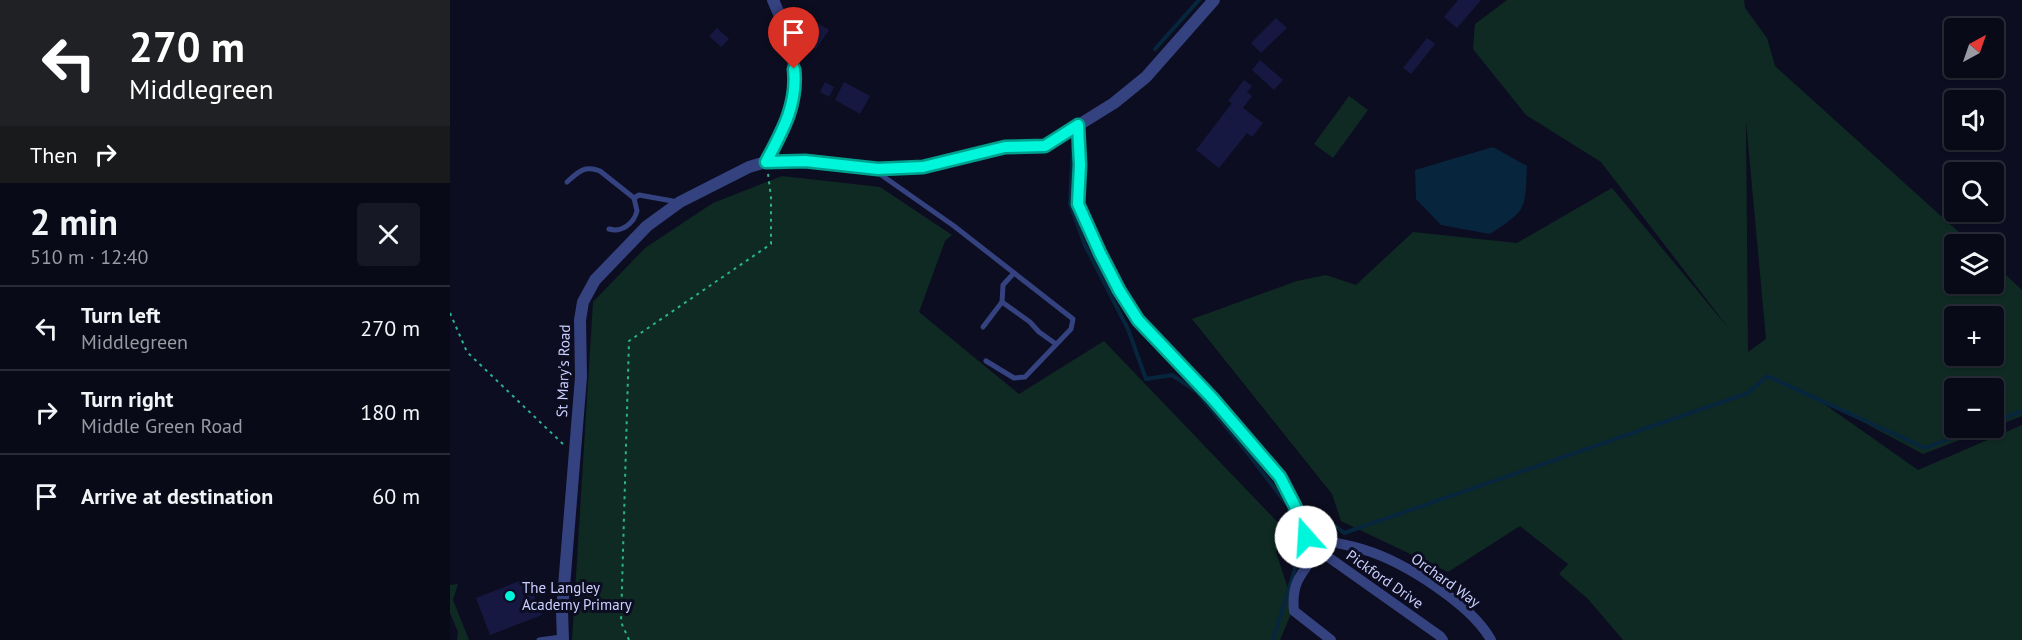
<!DOCTYPE html>
<html lang="en">
<head>
<meta charset="utf-8">
<style>
	:root { --surface:#090a18; --page:#171825; --text:#f1f3f6; --muted:#999aa2; --line:#292b37 }
	body { margin:0; font-family:"PT Sans",sans-serif; background:var(--page); color:var(--text); height:100vh; display:flex; flex-direction:column; font-size:22px; white-space:nowrap }
	* { box-sizing:border-box; margin:0 }
	p { font-size:20px; color:var(--muted) }
	.icon { flex:none; width:33px; height:33px; fill:none; stroke:currentColor; stroke-width:2; stroke-linecap:round; stroke-linejoin:round }
	.map { position:relative; flex:1; overflow:hidden }
	.details { display:flex; flex-direction:column; background:var(--surface); width:450px }
	.details>* { flex:none }
	.guide { background:#202124; color:#fff; overflow:hidden }
	.needle { width:39px; rotate:40deg }
	.tools { position:absolute; left:1494px; top:18px; display:grid; gap:12px }
	.tools a { display:grid; place-items:center; width:60px; height:60px; border-radius:6px; background:var(--surface); box-shadow:0 2px 4px #0004,0 0 0 2px var(--line); font-size:30px }
	.pin { position:absolute; display:grid; place-items:center; width:51px; height:51px; color:#fff; margin:-62px -26px; border-radius:50% 50% 50% 0; rotate:-45deg; box-shadow:0 0 6px #0007 }
	.pin .icon { rotate:45deg }
	.me { position:absolute; width:66px; margin:-33px; rotate:341deg; stroke-linejoin:round; filter:drop-shadow(0 0 4px #0008) }
	.turn { display:flex; align-items:center; gap:21px; height:126px; padding:0 30px; font-size:27px }
	.turn .icon { width:78px; height:78px; stroke-width:2.5 }
	.turn b { display:block; font-size:42px; line-height:51px }
	.then { display:flex; align-items:center; height:57px; padding:0 30px; background:#0003; gap:12px; font-size:22px }
	.round { display:grid; place-items:center; flex:none; width:63px; height:63px; border-radius:6px; background:var(--page) }
	.overview { display:flex; align-items:center; justify-content:space-between; height:102px; padding:0 30px }
	h1 { font-size:36px; font-weight:800; line-height:45px }
	ul { padding:0; list-style:none }
	li { display:flex; align-items:center; gap:18px; height:84px; padding:0 30px; border-top:2px solid var(--line) }
	li div { flex:1 }
	li b { display:block; font-size:22px }
	li em { font-style:normal }
	main { display:flex; flex:1; min-height:0 }
	.map>svg:first-child { display:block }
	.green { fill:#0f2a23; fill-rule:evenodd }
	.water { fill:#07263d }
	.lines { fill:none; stroke-linecap:round; stroke-linejoin:round }
	.stream { stroke:#07263d; stroke-width:4 }
	.building { fill:#171841 }
	.path { stroke:#2ab48e; stroke-width:2; stroke-dasharray:3 4.5; stroke-linecap:butt }
	.service { stroke:#354280; stroke-width:5 }
	.minor { stroke:#354280; stroke-width:10 }
	.tertiary { stroke:#354280; stroke-width:12 }
	.route-casing { stroke:#00a08e; stroke-width:15 }
	.route { stroke:#00f6da; stroke-width:10 }
	.poi-dot { fill:#00f6da; stroke:#0c0d20; stroke-width:2 }
	.labels { text-anchor:middle; dominant-baseline:central; stroke-width:6; stroke-linejoin:round; paint-order:stroke }
	.street-label { font-size:15px; fill:#cbd0ff; stroke:#0c0d20 }
	.poi-label { font-size:15px; fill:#cbd0ff; stroke:#0c0d20; text-anchor:start }
</style>
</head>
<body>
<main>
<section class="details">
<div class="guide">
<div class="turn"><svg class="icon" aria-label="left" viewBox="0 0 24 24"><path d="M17 20v-9H6M10 6l-5 5 5 5"/></svg><div><b>270 m</b>Middlegreen</div></div>
<div class="then">Then<svg class="icon" aria-label="right" viewBox="0 0 24 24"><path d="M7 20v-9h11M14 6l5 5-5 5"/></svg></div>
</div>
<div class="overview"><div><h1>2 min</h1><p>510 m · 12:40</p></div><a class="round"><svg class="icon" aria-label="close" viewBox="0 0 24 24"><path d="M6 6l12 12M18 6L6 18"/></svg></a></div>
<ul>
<li><svg class="icon" aria-label="left" viewBox="0 0 24 24"><path d="M17 20v-9H6M10 6l-5 5 5 5"/></svg><div><b>Turn left</b><p>Middlegreen</p></div><em>270 m</em></li>
<li><svg class="icon" aria-label="right" viewBox="0 0 24 24"><path d="M7 20v-9h11M14 6l5 5-5 5"/></svg><div><b>Turn right</b><p>Middle Green Road</p></div><em>180 m</em></li>
<li><svg class="icon" aria-label="arrive" viewBox="0 0 24 24"><path d="M6 21V4h12l-3 4 3 4H6"/></svg><div><b>Arrive at destination</b></div><em>60 m</em></li>
</ul>
</section>
<div class="map">
<svg width="1572" height="640" viewBox="0 0 1572 640">
	<rect width="100%" height="100%" fill="#0c0d20"/>
	<g class="green">
		<path d="M1057,0H1294L1295,8L1317,38L1325,66L1522,244H1504V284H1544V264L1572,290V416L1544,427V388H1504V428H1541L1473,454L1360,394L1468,470L1572,425V640H1173L1138,599L1109,574L1118,564L1070,526L998,572L891,521L882,494L742,319L847,281L876,275L906,285L963,232L1067,243L1162,188L1280,330L1151,162L1076,115L1023,49L1025,24ZM1296,121L1316,339L1298,352V351ZM1504,316H1544V356H1504Z"/>
		<polygon points="899,96 918,110 883,158 864,144"/>
		<polygon points="332,176 430,187 502,235 495,241 469,312 569,394 654,341 838,533 826,552 844,607 830,640 122,640 143,302 195,248 263,203"/>
		<polygon points="8,584 3,600 19,640 7,640 8,632 0,613 0,585"/>
	</g>
	<path class="water" d="M1043,147L1077,166C1075,210 1077,210 1040,234L991,225L966,199L965,170Z"/>
	<g class="lines">
		<g class="stream">
			<polyline points="705,49 749,0"/>
			<polyline points="623,146 620,204 635,245 678,329 696,379 722,375 746,391 797,452 839,507 845,569 823,640"/>
			<polyline points="1544,422 1572,411"/>
			<polyline points="862,522 873,516 894,533 1298,393 1317,376 1475,448 1528,428"/>
		</g>
	</g>
	<g class="building">
		<polygon points="1008,0 1031,0 1007,28 994,17"/>
		<polygon points="359,18 379,30 366,49 360,45 368,33 355,24"/>
		<polygon points="826,18 837,28 811,53 801,43"/>
		<polygon points="267,28 279,39 271,47 259,36"/>
		<polygon points="977,38 985,44 961,74 953,68"/>
		<polygon points="810,60 833,80 824,90 802,70"/>
		<polygon points="794,80 802,86 797,92 802,96 793,108 813,123 802,137 797,133 769,168 746,150 782,103 778,101"/>
		<polygon points="375,82 384,87 379,97 370,92"/>
		<polygon points="394,82 420,96 410,114 385,100"/>
		<polygon points="77,578 92,615 40,635 26,598"/>
	</g>
	<g class="lines">
		<g class="path">
			<polyline points="0,313 17,352 114,445"/>
			<polyline points="179,640 171,622 179,341 321,244 321,197 318,174"/>
		</g>
		<g class="service">
			<polyline points="427,172 504,226 623,319 621,329 575,377 564,378 536,361"/>
			<path d="M117,182C128,172 134,165 150,171L184,198L189,195L228,202"/>
			<path d="M159,229C172,233 184,223 187,211L184,198"/>
			<polyline points="552,302 580,322 589,332 606,344"/>
			<polyline points="533,327 552,302 553,285 564,273"/>
			<polyline points="89,640 111,637"/>
		</g>
		<g class="minor">
			<polyline points="628,125 630,165 628,204 650,253 669,290 688,320 763,399 830,477 845,506 855,530 858,546 867,553 874,554 990,636 993,640"/>
			<path d="M856,537C876,541 896,544 915,550C954,562 1021,604 1041,640"/>
			<path d="M867,553C851,574 841,583 844,611L881,640"/>
		</g>
		<g class="tertiary">
			<path d="M316,162C325,146 335,129 341,112C352,73 339,35 323,0"/>
			<polyline points="113,640 112,611 131,377 130,320 133,302 145,280 197,226 230,202 299,167 316,162 355,161 428,169 473,167 555,147 595,146 664,103 696,77 764,0"/>
		</g>
	</g>
	<g class="lines">
		<g class="route-casing">
			<path id="route" d="M344,69C348,104 332,132 316,162L355,161L428,169L473,167L555,147L595,146L628,125L630,165L628,204L650,253L669,290L688,320L763,399L830,477L845,506L856,537"/>
		</g>
		<use href="#route" class="route"/>
	</g>
	<circle class="poi-dot" cx="60" cy="596" r="6"/>
	<g class="labels">
		<g class="street-label">
			<text transform="translate(113 371) rotate(-88)">St Mary's Road</text>
			<text transform="translate(935 579) rotate(35)">Pickford Drive</text>
			<text transform="translate(996 580) rotate(36)">Orchard Way</text>
		</g>
		<g class="poi-label">
			<text x="72" y="587">The Langley<tspan x="72" dy="17">Academy Primary</tspan></text>
		</g>
	</g>
</svg>
<div class="tools">
<a><svg class="needle" viewBox="-14 -14 28 28"><path d="M0-13l5 13h-10z" fill="#e53935"/><path d="M0 13l5-13h-10z" fill="#999aa2"/></svg></a>
<a><svg class="icon" aria-label="sound" viewBox="0 0 24 24"><path d="M4 9h4l5-4v14l-5-4H4zM17 9q2 3 0 6"/></svg></a>
<a><svg class="icon" aria-label="search" viewBox="0 0 24 24"><circle cx="10" cy="10" r="6"/><path d="M15 15l6 6"/></svg></a>
<a><svg class="icon" aria-label="layers" viewBox="0 0 24 24"><path d="M12 4l9 5-9 5-9-5zM3 14l9 5 9-5"/></svg></a>
<a>+</a>
<a>−</a>
</div>
<div class="pin" style="left:344px;top:69px;background:#d93025"><svg class="icon" aria-label="arrive" viewBox="0 0 24 24"><path d="M6 21V4h12l-3 4 3 4H6"/></svg></div>
<svg class="me" style="left:856px;top:537px" viewBox="-20 -20 40 40"><circle r="19" fill="#fff"/><path d="M0-13L10 11 0 6-10 11z" fill="#00f6da"/></svg>
</div>
</main>
</body>
</html>
